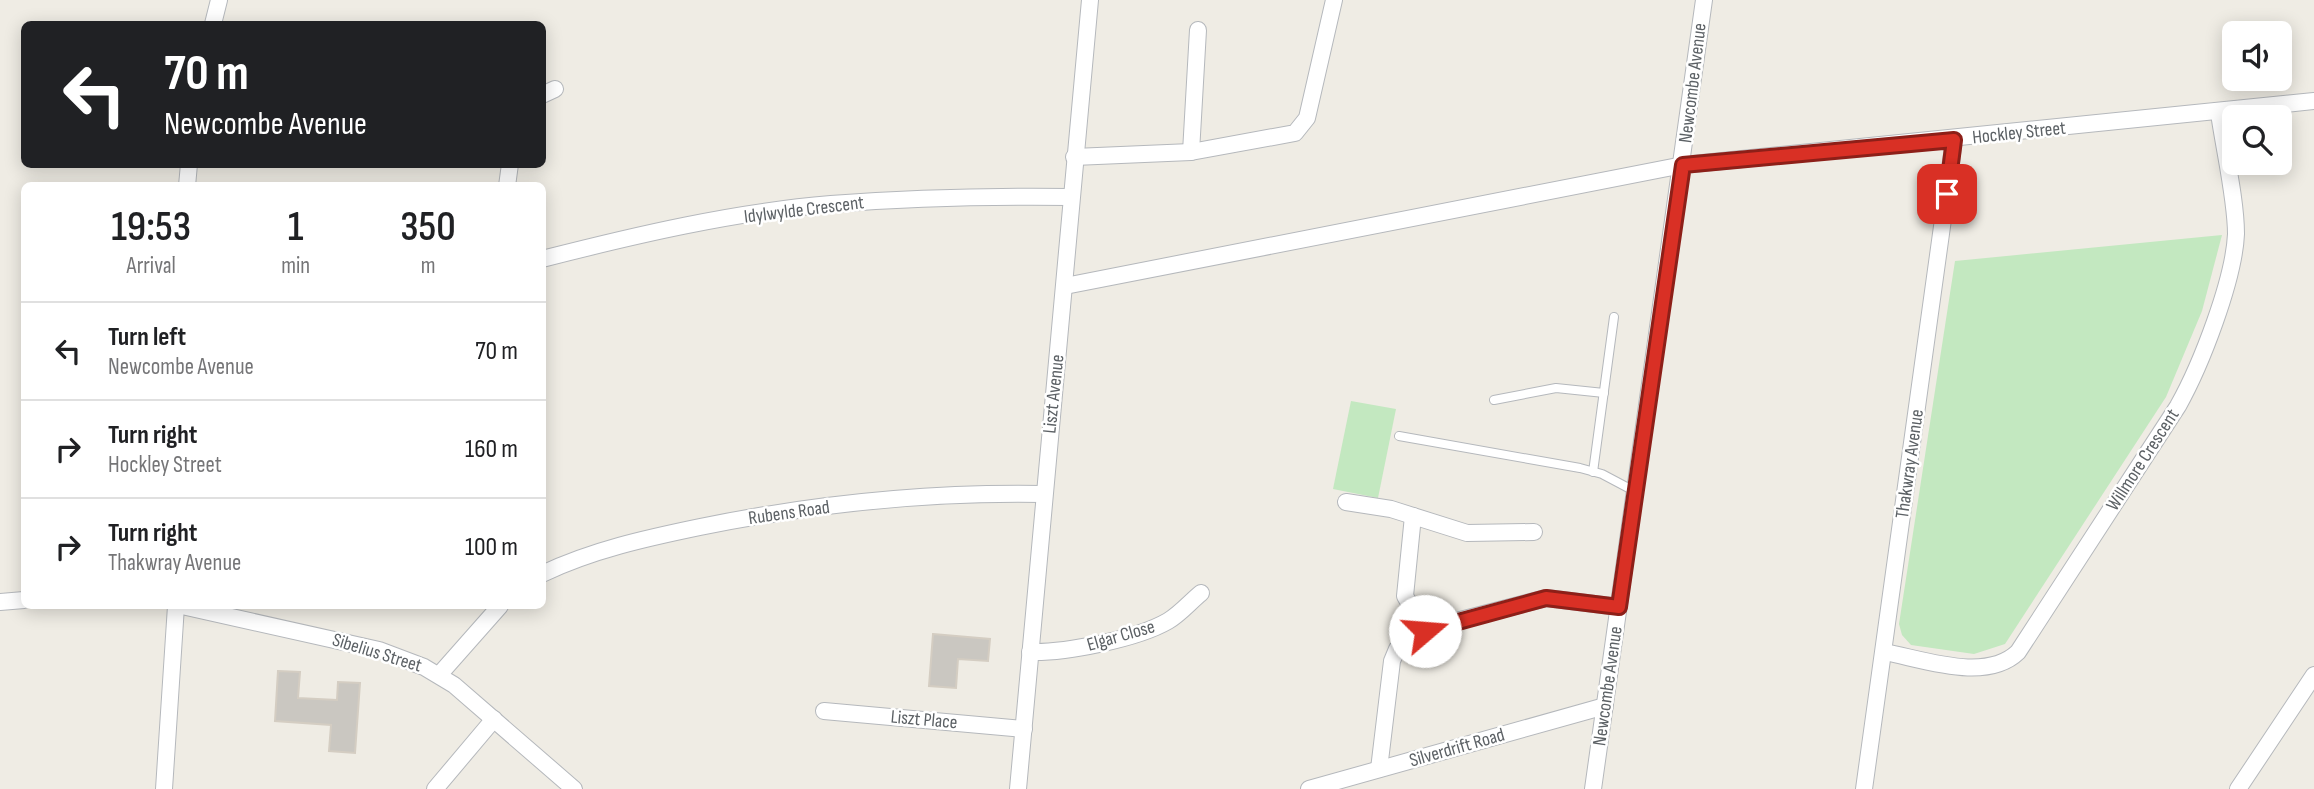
<!DOCTYPE html>
<html lang="en">
<head>
<meta charset="utf-8">
<style>
	:root { --surface:#fff; --page:#f6f6f6; --text:#202124; --muted:#757577; --line:#e0e0e0 }
	body { margin:0; font-family:"Sofia Sans Condensed",sans-serif; background:var(--page); color:var(--text); height:100vh; display:flex; flex-direction:column; font-size:26px; white-space:nowrap }
	* { box-sizing:border-box; margin:0 }
	p { font-size:23px; color:var(--muted) }
	.icon { flex:none; width:38px; height:38px; fill:none; stroke:currentColor; stroke-width:2; stroke-linecap:round; stroke-linejoin:round }
	.map { position:relative; flex:1; overflow:hidden }
	.sheet { position:absolute; left:21px; top:182px; width:525px; height:427px; display:flex; flex-direction:column; background:var(--surface); border-radius:10px; box-shadow:0 4px 18px #0003 }
	.sheet>* { flex:none }
	.banner { position:absolute; left:21px; top:21px; width:525px; height:147px; border-radius:10px; box-shadow:0 4px 18px #0003; background:#202124; color:#fff; overflow:hidden }
	.controls { position:absolute; left:2222px; top:21px; display:grid; gap:14px }
	.controls a { display:grid; place-items:center; width:70px; height:70px; border-radius:10px; background:var(--surface); box-shadow:0 4px 18px #0003; font-size:35px }
	.pin { position:absolute; display:grid; place-items:center; width:60px; height:60px; color:#fff; margin:-30px; border-radius:14px; box-shadow:0 4px 10px #0006 }
	.me { position:absolute; width:77px; margin:-38px; rotate:72deg; stroke-linejoin:round; filter:drop-shadow(0 0 5px #0008) }
	.turn { display:flex; align-items:center; gap:24px; height:147px; padding:0 28px; font-size:32px }
	.turn .icon { width:91px; height:91px; stroke-width:2.5 }
	.turn b { display:block; font-size:49px; line-height:60px }
	.eta { display:flex; justify-content:space-evenly; align-items:center; height:119px; text-align:center }
	.eta b { font-size:42px; font-weight:600; line-height:49px }
	ul { padding:0; list-style:none }
	li { display:flex; align-items:center; gap:21px; height:98px; padding:0 28px; border-top:2px solid var(--line) }
	li div { flex:1 }
	li b { display:block; font-size:26px }
	li em { font-style:normal }
	.map>svg:first-child { display:block }
	.green { fill:#c3e8c0 }
	.building { fill:#cac7c1; stroke:#d4cdc2; stroke-width:2 }
	.lines { fill:none; stroke-linecap:round; stroke-linejoin:round }
	.lane-casing { stroke:#b5b8bc; stroke-width:10 }
	.street-casing { stroke:#b5b8bc; stroke-width:18 }
	.lane { stroke:#fff; stroke-width:8 }
	.street { stroke:#fff; stroke-width:16 }
	.route-casing { stroke:#8d1f18; stroke-width:18 }
	.route { stroke:#d93025; stroke-width:12 }
	.labels { text-anchor:middle; dominant-baseline:central; stroke-width:5; stroke-linejoin:round; paint-order:stroke }
	.street-label { font-size:19px; fill:#5c6165; stroke:#fff }
</style>
</head>
<body>
<div class="map">
<svg width="2314" height="789" viewBox="0 0 2314 789">
	<rect width="100%" height="100%" fill="#efece4"/>
	<g class="green">
		<polygon points="2222,235 2202,311 2166,397 2005,644 1974,654 1911,645 1902,635 1899,624 1955,261"/>
		<polygon points="1351,401 1396,409 1378,498 1333,489"/>
	</g>
	<g class="building">
		<polygon points="933,634 990,639 988,661 958,659 956,688 929,686"/>
		<polygon points="278,671 300,672 298,698 337,700 338,682 360,683 355,753 329,751 331,725 275,721"/>
	</g>
	<g class="lines">
		<g class="lane-casing">
			<g id="lane">
				<polyline points="1494,400 1556,388 1604,393"/>
				<polyline points="1399,436 1580,468 1602,474 1636,492"/>
				<polyline points="1593,472 1614,317"/>
			</g>
		</g>
		<g class="street-casing">
			<g id="street">
				<polyline points="213,24 219,0"/>
				<polyline points="542,95 555,89"/>
				<polyline points="1191,152 1198,30"/>
				<polyline points="1074,157 1191,152 1295,133 1307,118 1334,0"/>
				<polyline points="187,186 189,164"/>
				<polyline points="507,186 510,164"/>
				<path d="M542,259C636,235 734,212 831,204C911,198 991,196 1071,197"/>
				<polyline points="1065,286 1683,165 2314,101"/>
				<polyline points="1346,502 1391,509 1467,533 1534,532"/>
				<polyline points="1413,516 1405,596 1425,631"/>
				<path d="M542,574C592,550 647,538 700,527C813,504 927,492 1043,494"/>
				<polyline points="0,602 24,600"/>
				<polyline points="182,606 379,650 424,667 454,685 574,789"/>
				<path d="M1030,652C1065,653 1137,639 1168,621C1180,614 1190,602 1201,593"/>
				<path d="M1884,652C1923,659 1986,683 2018,652L2178,406C2201,365 2234,280 2236,234C2236,199 2224,149 2219,113"/>
				<polyline points="439,675 500,606"/>
				<polyline points="824,711 1024,729"/>
				<polyline points="1379,769 1392,661 1397,649 1412,637 1437,626 1546,598 1619,607"/>
				<polyline points="164,789 176,606"/>
				<polyline points="435,789 494,719"/>
				<polyline points="1018,789 1090,0"/>
				<polyline points="1309,789 1605,706"/>
				<polyline points="1593,789 1704,0"/>
				<polyline points="1864,789 1954,140"/>
				<polyline points="2238,789 2314,675"/>
			</g>
		</g>
		<use href="#lane" class="lane"/>
		<use href="#street" class="street"/>
	</g>
	<g class="lines">
		<g class="route-casing">
			<polyline id="route" points="1425,631 1546,598 1619,607 1683,165 1954,140 1947,194"/>
		</g>
		<use href="#route" class="route"/>
	</g>
	<g class="labels">
		<g class="street-label">
			<text transform="translate(1693 83) rotate(-83)">Newcombe Avenue</text>
			<text transform="translate(2019 133) rotate(-6)">Hockley Street</text>
			<text transform="translate(804 210) rotate(-7)">Idylwylde Crescent</text>
			<text transform="translate(1054 394) rotate(-84)">Liszt Avenue</text>
			<text transform="translate(2143 460) rotate(-57)">Willmore Crescent</text>
			<text transform="translate(1910 464) rotate(-82)">Thakwray Avenue</text>
			<text transform="translate(789 513) rotate(-8)">Rubens Road</text>
			<text transform="translate(1121 636) rotate(-16)">Elgar Close</text>
			<text transform="translate(377 653) rotate(17)">Sibelius Street</text>
			<text transform="translate(1608 686) rotate(-82)">Newcombe Avenue</text>
			<text transform="translate(924 720) rotate(5)">Liszt Place</text>
			<text transform="translate(1457 748) rotate(-16)">Silverdrift Road</text>
		</g>
	</g>
</svg>
<div class="controls">
<a><svg class="icon" aria-label="sound" viewBox="0 0 24 24"><path d="M4 9h4l5-4v14l-5-4H4zM17 9q2 3 0 6"/></svg></a>
<a><svg class="icon" aria-label="search" viewBox="0 0 24 24"><circle cx="10" cy="10" r="6"/><path d="M15 15l6 6"/></svg></a>
</div>
<div class="pin" style="left:1947px;top:194px;background:#d93025"><svg class="icon" aria-label="arrive" viewBox="0 0 24 24"><path d="M6 21V4h12l-3 4 3 4H6"/></svg></div>
<svg class="me" style="left:1425px;top:631px" viewBox="-20 -20 40 40"><circle r="19" fill="#fff"/><path d="M0-13L10 11 0 6-10 11z" fill="#d93025"/></svg>
<div class="banner">
<div class="turn"><svg class="icon" aria-label="left" viewBox="0 0 24 24"><path d="M17 20v-9H6M10 6l-5 5 5 5"/></svg><div><b>70 m</b>Newcombe Avenue</div></div>
</div>
<section class="sheet">
<div class="eta">
<div><b>19:53</b><p>Arrival</p></div>
<div><b>1</b><p>min</p></div>
<div><b>350</b><p>m</p></div>
</div>
<ul>
<li><svg class="icon" aria-label="left" viewBox="0 0 24 24"><path d="M17 20v-9H6M10 6l-5 5 5 5"/></svg><div><b>Turn left</b><p>Newcombe Avenue</p></div><em>70 m</em></li>
<li><svg class="icon" aria-label="right" viewBox="0 0 24 24"><path d="M7 20v-9h11M14 6l5 5-5 5"/></svg><div><b>Turn right</b><p>Hockley Street</p></div><em>160 m</em></li>
<li><svg class="icon" aria-label="right" viewBox="0 0 24 24"><path d="M7 20v-9h11M14 6l5 5-5 5"/></svg><div><b>Turn right</b><p>Thakwray Avenue</p></div><em>100 m</em></li>
</ul>
</section>
</div>
</body>
</html>
